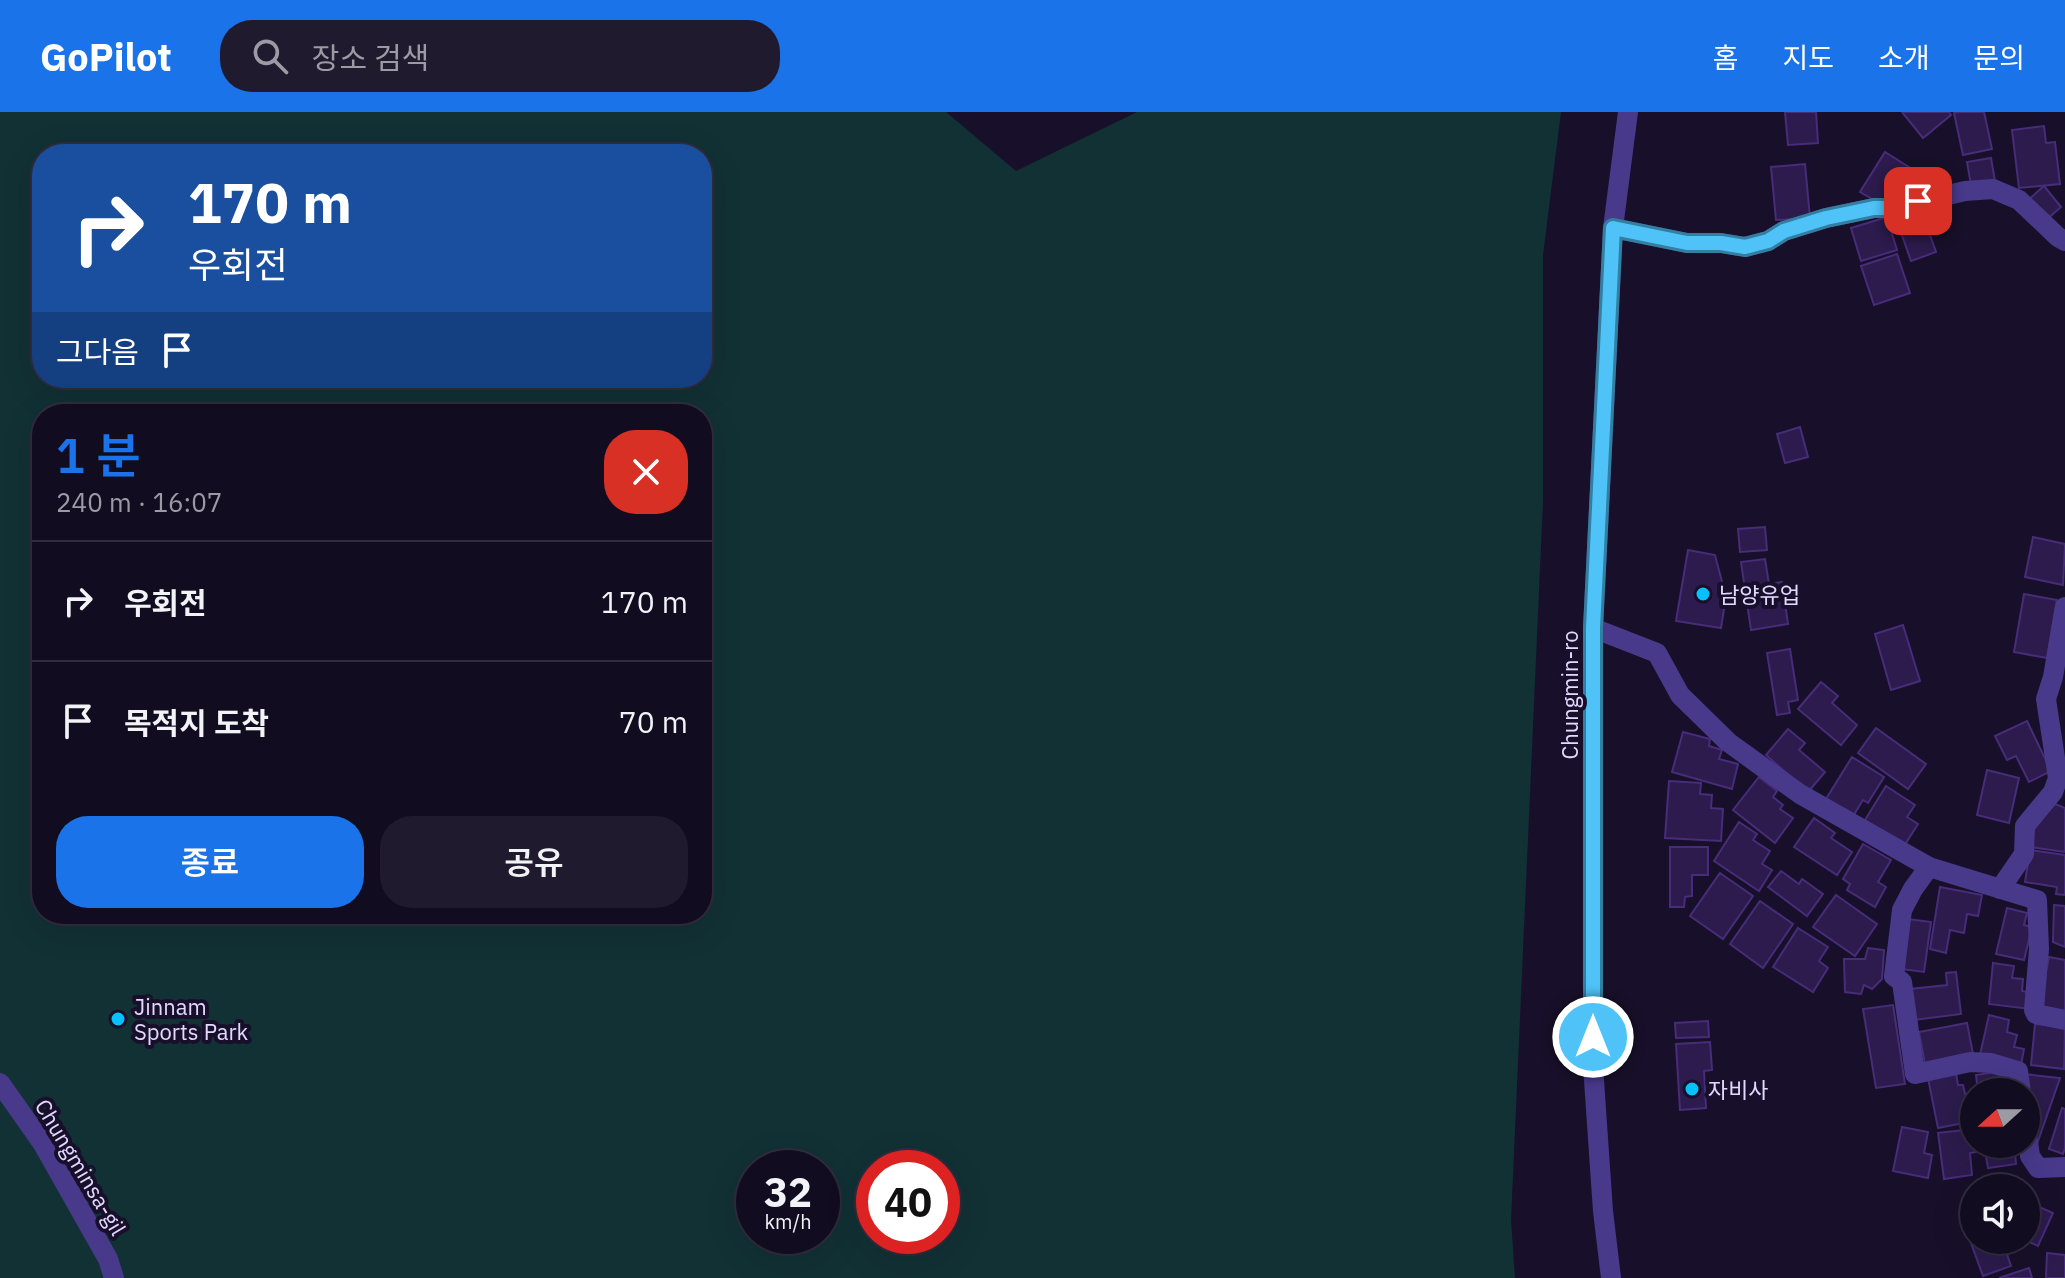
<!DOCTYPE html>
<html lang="ko">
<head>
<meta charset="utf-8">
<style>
	:root { --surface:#120c20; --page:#1f1a2d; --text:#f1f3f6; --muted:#9c9ba5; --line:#312c3e; --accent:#1a73e8 }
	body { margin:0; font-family:"IBM Plex Sans","Noto Sans KR",sans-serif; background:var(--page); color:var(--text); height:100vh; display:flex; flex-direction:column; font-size:30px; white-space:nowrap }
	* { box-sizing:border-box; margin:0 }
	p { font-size:26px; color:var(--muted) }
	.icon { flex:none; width:44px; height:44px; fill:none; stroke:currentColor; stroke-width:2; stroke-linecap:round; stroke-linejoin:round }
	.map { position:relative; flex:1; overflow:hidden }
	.side { position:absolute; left:32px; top:292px; width:680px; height:520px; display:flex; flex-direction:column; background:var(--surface); border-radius:32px; box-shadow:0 8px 32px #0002,0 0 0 2px var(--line) }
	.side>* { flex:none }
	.top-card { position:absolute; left:32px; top:32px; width:680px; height:244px; border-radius:32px; box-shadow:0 8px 32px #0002,0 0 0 2px var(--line); background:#1a4fa0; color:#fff; overflow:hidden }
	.needle { width:52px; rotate:249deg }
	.controls { position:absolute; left:1960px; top:966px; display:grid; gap:16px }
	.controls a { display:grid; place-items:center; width:80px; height:80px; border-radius:50%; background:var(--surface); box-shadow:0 8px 32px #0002,0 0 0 2px var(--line); font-size:40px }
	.speed { position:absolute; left:736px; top:1038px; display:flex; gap:16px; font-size:40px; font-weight:700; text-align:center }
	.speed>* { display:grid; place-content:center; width:104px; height:104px; border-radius:50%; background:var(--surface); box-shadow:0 8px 32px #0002,0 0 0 2px var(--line); line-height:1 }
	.speed small { font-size:20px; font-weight:400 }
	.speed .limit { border:12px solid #d22; background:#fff; color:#111 }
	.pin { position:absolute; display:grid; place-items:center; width:68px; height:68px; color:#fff; margin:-34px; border-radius:16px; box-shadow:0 4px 12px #0006 }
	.me { position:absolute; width:88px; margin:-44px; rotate:0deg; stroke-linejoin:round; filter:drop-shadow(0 0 6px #0008) }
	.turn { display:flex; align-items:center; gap:28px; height:168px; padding:0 24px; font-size:36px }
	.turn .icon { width:104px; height:104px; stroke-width:2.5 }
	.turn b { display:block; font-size:56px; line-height:68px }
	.then { display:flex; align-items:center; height:76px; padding:0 24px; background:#0003; gap:16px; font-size:30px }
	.round { display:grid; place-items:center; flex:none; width:84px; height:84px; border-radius:32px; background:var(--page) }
	.summary { display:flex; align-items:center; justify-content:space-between; height:136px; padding:0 24px }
	h1 { font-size:48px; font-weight:600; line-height:60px; color:var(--accent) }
	.action { display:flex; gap:16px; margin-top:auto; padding:16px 24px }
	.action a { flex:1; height:92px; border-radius:32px; background:var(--accent); color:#fff; font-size:32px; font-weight:600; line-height:92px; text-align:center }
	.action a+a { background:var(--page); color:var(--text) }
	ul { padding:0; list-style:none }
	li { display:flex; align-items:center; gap:24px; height:120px; padding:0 24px; border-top:2px solid var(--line) }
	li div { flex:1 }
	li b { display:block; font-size:30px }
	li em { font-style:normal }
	header { display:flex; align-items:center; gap:48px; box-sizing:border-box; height:112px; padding:0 40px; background:var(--accent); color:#fff }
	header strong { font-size:38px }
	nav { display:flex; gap:44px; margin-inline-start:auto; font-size:28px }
	.search { width:560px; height:72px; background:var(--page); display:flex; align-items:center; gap:20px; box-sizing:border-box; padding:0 28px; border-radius:32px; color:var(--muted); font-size:30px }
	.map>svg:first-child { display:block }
	.green { fill:#123135; fill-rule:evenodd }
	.building { fill:#2c1b4c; stroke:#472c79; stroke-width:2 }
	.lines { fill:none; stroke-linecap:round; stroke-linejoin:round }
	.minor { stroke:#48398b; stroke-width:20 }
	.route-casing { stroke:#337fa1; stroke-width:20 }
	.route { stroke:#4fc3f7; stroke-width:14 }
	.poi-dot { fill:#05c1ff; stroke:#18102a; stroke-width:3 }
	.labels { text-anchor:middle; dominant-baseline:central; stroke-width:8; stroke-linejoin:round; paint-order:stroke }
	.poi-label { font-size:22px; fill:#e3d9ff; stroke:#18102a; text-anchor:start }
	.street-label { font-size:22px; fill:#e3d9ff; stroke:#18102a }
</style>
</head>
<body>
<header>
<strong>GoPilot</strong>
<div class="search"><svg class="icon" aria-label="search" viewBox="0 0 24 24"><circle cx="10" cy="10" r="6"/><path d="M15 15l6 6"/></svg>장소 검색</div>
<nav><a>홈</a><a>지도</a><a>소개</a><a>문의</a></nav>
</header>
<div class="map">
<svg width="2065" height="1166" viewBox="0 0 2065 1166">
	<rect width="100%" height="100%" fill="#18102a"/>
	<path class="green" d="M0,0H946L1016,59L1137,0H1561L1543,143V389L1511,1108L1515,1166H0ZM42,42H702V266H42ZM42,302H702V802H42ZM754,1056H822V1124H754ZM874,1056H942V1124H874Z"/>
	<g class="building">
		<polygon points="1785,0 1816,0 1818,31 1788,33"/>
		<polygon points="1902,0 1949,0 1951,3 1923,26"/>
		<polygon points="1959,0 1984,0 1992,37 1963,43 1954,1"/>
		<polygon points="2044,14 2046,31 2055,30 2060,72 2019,76 2012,18"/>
		<polygon points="1885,40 1909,55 1886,95 1860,80"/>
		<polygon points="1991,46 1995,69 1971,73 1967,50"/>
		<polygon points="1805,52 1810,106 1776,108 1771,55"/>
		<polygon points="2044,74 2061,95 2045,109 2028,88"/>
		<polygon points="1923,103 1936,140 1911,149 1898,112"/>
		<polygon points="1887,105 1897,138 1861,149 1851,116"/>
		<polygon points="1897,142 1910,181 1874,193 1861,154"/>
		<polygon points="1800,315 1808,345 1785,351 1777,322"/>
		<polygon points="1765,415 1767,438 1740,440 1738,417"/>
		<polygon points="2033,425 2065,432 2063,473 2025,465"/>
		<polygon points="1688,438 1715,443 1726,485 1721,516 1676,509"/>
		<polygon points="1765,447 1769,472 1782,470 1788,512 1751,518 1741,450"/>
		<polygon points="2024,482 2057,488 2047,546 2014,540"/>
		<polygon points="1903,513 1920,569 1891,578 1875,522"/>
		<polygon points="1790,537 1798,588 1788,590 1790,601 1777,603 1767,541"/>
		<polygon points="1821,570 1838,584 1832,591 1857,613 1841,633 1798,597"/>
		<polygon points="2027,609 2051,659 2029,670 2016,644 2007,648 1995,624"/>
		<polygon points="1876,616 1926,652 1908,677 1858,641"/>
		<polygon points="1788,617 1805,631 1799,638 1825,660 1808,680 1766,643"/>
		<polygon points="1683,620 1710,627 1709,634 1722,638 1719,647 1738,652 1732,677 1672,660"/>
		<polygon points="1852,645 1884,665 1868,691 1863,688 1853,704 1826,687"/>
		<polygon points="1987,658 2019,666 2009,711 1977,703"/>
		<polygon points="1759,665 1777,679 1773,685 1783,693 1780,697 1793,706 1775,731 1733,698"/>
		<polygon points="1669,669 1701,671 1700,682 1712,683 1711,696 1723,697 1721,729 1665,726"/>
		<polygon points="1886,674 1915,693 1907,705 1918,712 1904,734 1865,708"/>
		<polygon points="2055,692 2065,696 2065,740 2031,735 2035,712"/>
		<polygon points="1814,706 1835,721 1831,726 1852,740 1837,763 1794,735"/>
		<polygon points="1739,710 1757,722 1753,728 1770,739 1762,752 1772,758 1759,779 1714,749"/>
		<polygon points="1863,732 1891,748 1878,770 1886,775 1875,795 1847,778 1850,772 1843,767"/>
		<polygon points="1670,735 1708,735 1708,763 1692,763 1692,784 1685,785 1684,795 1670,795"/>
		<polygon points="2030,738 2065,743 2065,783 2056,782 2057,775 2025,770"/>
		<polygon points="1781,759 1799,772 1802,767 1823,782 1807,804 1768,775"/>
		<polygon points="1720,761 1753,784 1723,827 1690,804"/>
		<polygon points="1940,775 1982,783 1978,804 1967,802 1964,821 1950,818 1946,841 1930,837"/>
		<polygon points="1836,783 1877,812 1855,844 1813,815"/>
		<polygon points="1760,789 1793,812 1763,856 1730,832"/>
		<polygon points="2054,793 2065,794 2065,835 2053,830"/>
		<polygon points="2007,796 2027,801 2024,813 2032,815 2024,848 1996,842"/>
		<polygon points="1908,807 1931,810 1924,860 1901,857"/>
		<polygon points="1798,816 1828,835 1819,849 1828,856 1813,880 1773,855"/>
		<polygon points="1868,836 1884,838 1882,867 1872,877 1864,873 1861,882 1845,880 1844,847 1865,847"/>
		<polygon points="2049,845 2065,848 2065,903 2038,897"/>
		<polygon points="1993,851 2014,854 2012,866 2023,867 2022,879 2032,881 2030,897 1989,892"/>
		<polygon points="1956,860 1961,902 1914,908 1910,877 1947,873 1946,861"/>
		<polygon points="1893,893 1905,972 1876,976 1863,897"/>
		<polygon points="1989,903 2009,908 2007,920 2017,923 2014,935 2024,937 2021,953 1980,943"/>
		<polygon points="1708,909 1709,925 1676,926 1675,911"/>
		<polygon points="1967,911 1973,942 1925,952 1919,920"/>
		<polygon points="2035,912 2065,915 2064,957 2031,953"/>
		<polygon points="1710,930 1712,958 1704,959 1706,996 1680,998 1676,932"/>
		<polygon points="2009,958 2012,980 1978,980 1976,963"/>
		<polygon points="1956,961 1958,973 1963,973 1965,982 1970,981 1974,1009 1938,1016 1928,966"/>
		<polygon points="2024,962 2060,966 2037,1032"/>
		<polygon points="2062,996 2065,997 2065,1036 2063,1042 2049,1037"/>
		<polygon points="1902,1015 1928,1020 1924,1041 1932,1043 1928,1066 1893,1059"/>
		<polygon points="1973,1017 1976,1040 1970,1041 1972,1063 1944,1067 1938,1021"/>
		<polygon points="1984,1032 2014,1032 2016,1052 1988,1056"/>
		<polygon points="2030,1091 2053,1101 2038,1134 2025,1128 2026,1092"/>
		<polygon points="1974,1096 1974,1128 2002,1128 2011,1154 1983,1164 1960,1101"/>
		<polygon points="2047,1141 2065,1143 2065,1166 2046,1166"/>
		<polygon points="2029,1156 2032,1166 1999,1166"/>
	</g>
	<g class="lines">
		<g class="minor">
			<polyline points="1613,116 1687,131 1721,131 1745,135 1768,129 1784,119 1826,106 1874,96 1893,96 1965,79 1993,77 2019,88 2058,125 2065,129"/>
			<polyline points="1593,516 1657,541 1680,583 1728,630 1800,682 1929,755 2037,788 2039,837 2034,898 2036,902 2065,908"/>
			<polyline points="1929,755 1913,777 1902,798 1894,864 1902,870 1915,962 1970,950 1991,951 2018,959 2021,980"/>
			<polyline points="2000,777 2024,742 2025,714 2053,680 2058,666 2046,587 2053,565 2065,495"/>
			<polyline points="0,971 43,1032 108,1147 114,1166"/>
			<polyline points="2026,1015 2030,1044 2038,1056 2065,1055"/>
			<polyline points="1611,1166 1603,1099 1593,954 1593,516 1613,116 1628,0"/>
		</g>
	</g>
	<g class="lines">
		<g class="route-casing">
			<polyline id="route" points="1593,925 1593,516 1613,116 1687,131 1721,131 1745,135 1768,129 1784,119 1826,106 1874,96 1893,96 1918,89"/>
		</g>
		<use href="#route" class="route"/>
	</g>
	<g class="poi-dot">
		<circle cx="1703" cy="482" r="8"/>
		<circle cx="118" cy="907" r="8"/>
		<circle cx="1692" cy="977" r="8"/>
	</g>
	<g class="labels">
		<g class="poi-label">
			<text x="1719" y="482">남양유업</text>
			<text x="134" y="894">Jinnam<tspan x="134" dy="25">Sports Park</tspan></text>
			<text x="1708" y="977">자비사</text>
		</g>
		<g class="street-label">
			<text transform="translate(1569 583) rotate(-90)">Chungmin-ro</text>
			<text transform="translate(81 1055) rotate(59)">Chungminsa-gil</text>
		</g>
	</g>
</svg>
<div class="controls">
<a><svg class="needle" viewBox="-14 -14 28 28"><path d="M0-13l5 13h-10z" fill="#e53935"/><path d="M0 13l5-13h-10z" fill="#9c9ba5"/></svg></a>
<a><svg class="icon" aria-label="sound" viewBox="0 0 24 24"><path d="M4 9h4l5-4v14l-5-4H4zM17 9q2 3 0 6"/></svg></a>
</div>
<div class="speed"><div>32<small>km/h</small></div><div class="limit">40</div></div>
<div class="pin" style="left:1918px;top:89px;background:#d93025"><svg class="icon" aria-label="arrive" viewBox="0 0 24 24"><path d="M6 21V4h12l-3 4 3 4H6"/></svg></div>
<svg class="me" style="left:1593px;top:925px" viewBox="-20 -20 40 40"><circle r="17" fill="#4fc3f7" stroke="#fff" stroke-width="3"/><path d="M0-11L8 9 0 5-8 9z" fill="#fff"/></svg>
<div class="top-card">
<div class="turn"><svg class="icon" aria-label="right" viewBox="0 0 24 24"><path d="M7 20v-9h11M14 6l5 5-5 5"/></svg><div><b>170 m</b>우회전</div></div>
<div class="then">그다음<svg class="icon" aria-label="arrive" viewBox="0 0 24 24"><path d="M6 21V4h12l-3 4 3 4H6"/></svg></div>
</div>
<section class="side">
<div class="summary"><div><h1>1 분</h1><p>240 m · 16:07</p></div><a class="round" style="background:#d93025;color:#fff"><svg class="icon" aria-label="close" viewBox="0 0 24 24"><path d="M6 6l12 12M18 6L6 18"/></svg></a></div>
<ul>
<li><svg class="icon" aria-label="right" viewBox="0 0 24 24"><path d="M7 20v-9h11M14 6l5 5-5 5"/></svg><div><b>우회전</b></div><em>170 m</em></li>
<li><svg class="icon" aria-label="arrive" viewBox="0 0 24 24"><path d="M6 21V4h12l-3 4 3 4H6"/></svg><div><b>목적지 도착</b></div><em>70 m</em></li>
</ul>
<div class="action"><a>종료</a><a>공유</a></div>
</section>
</div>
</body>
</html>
